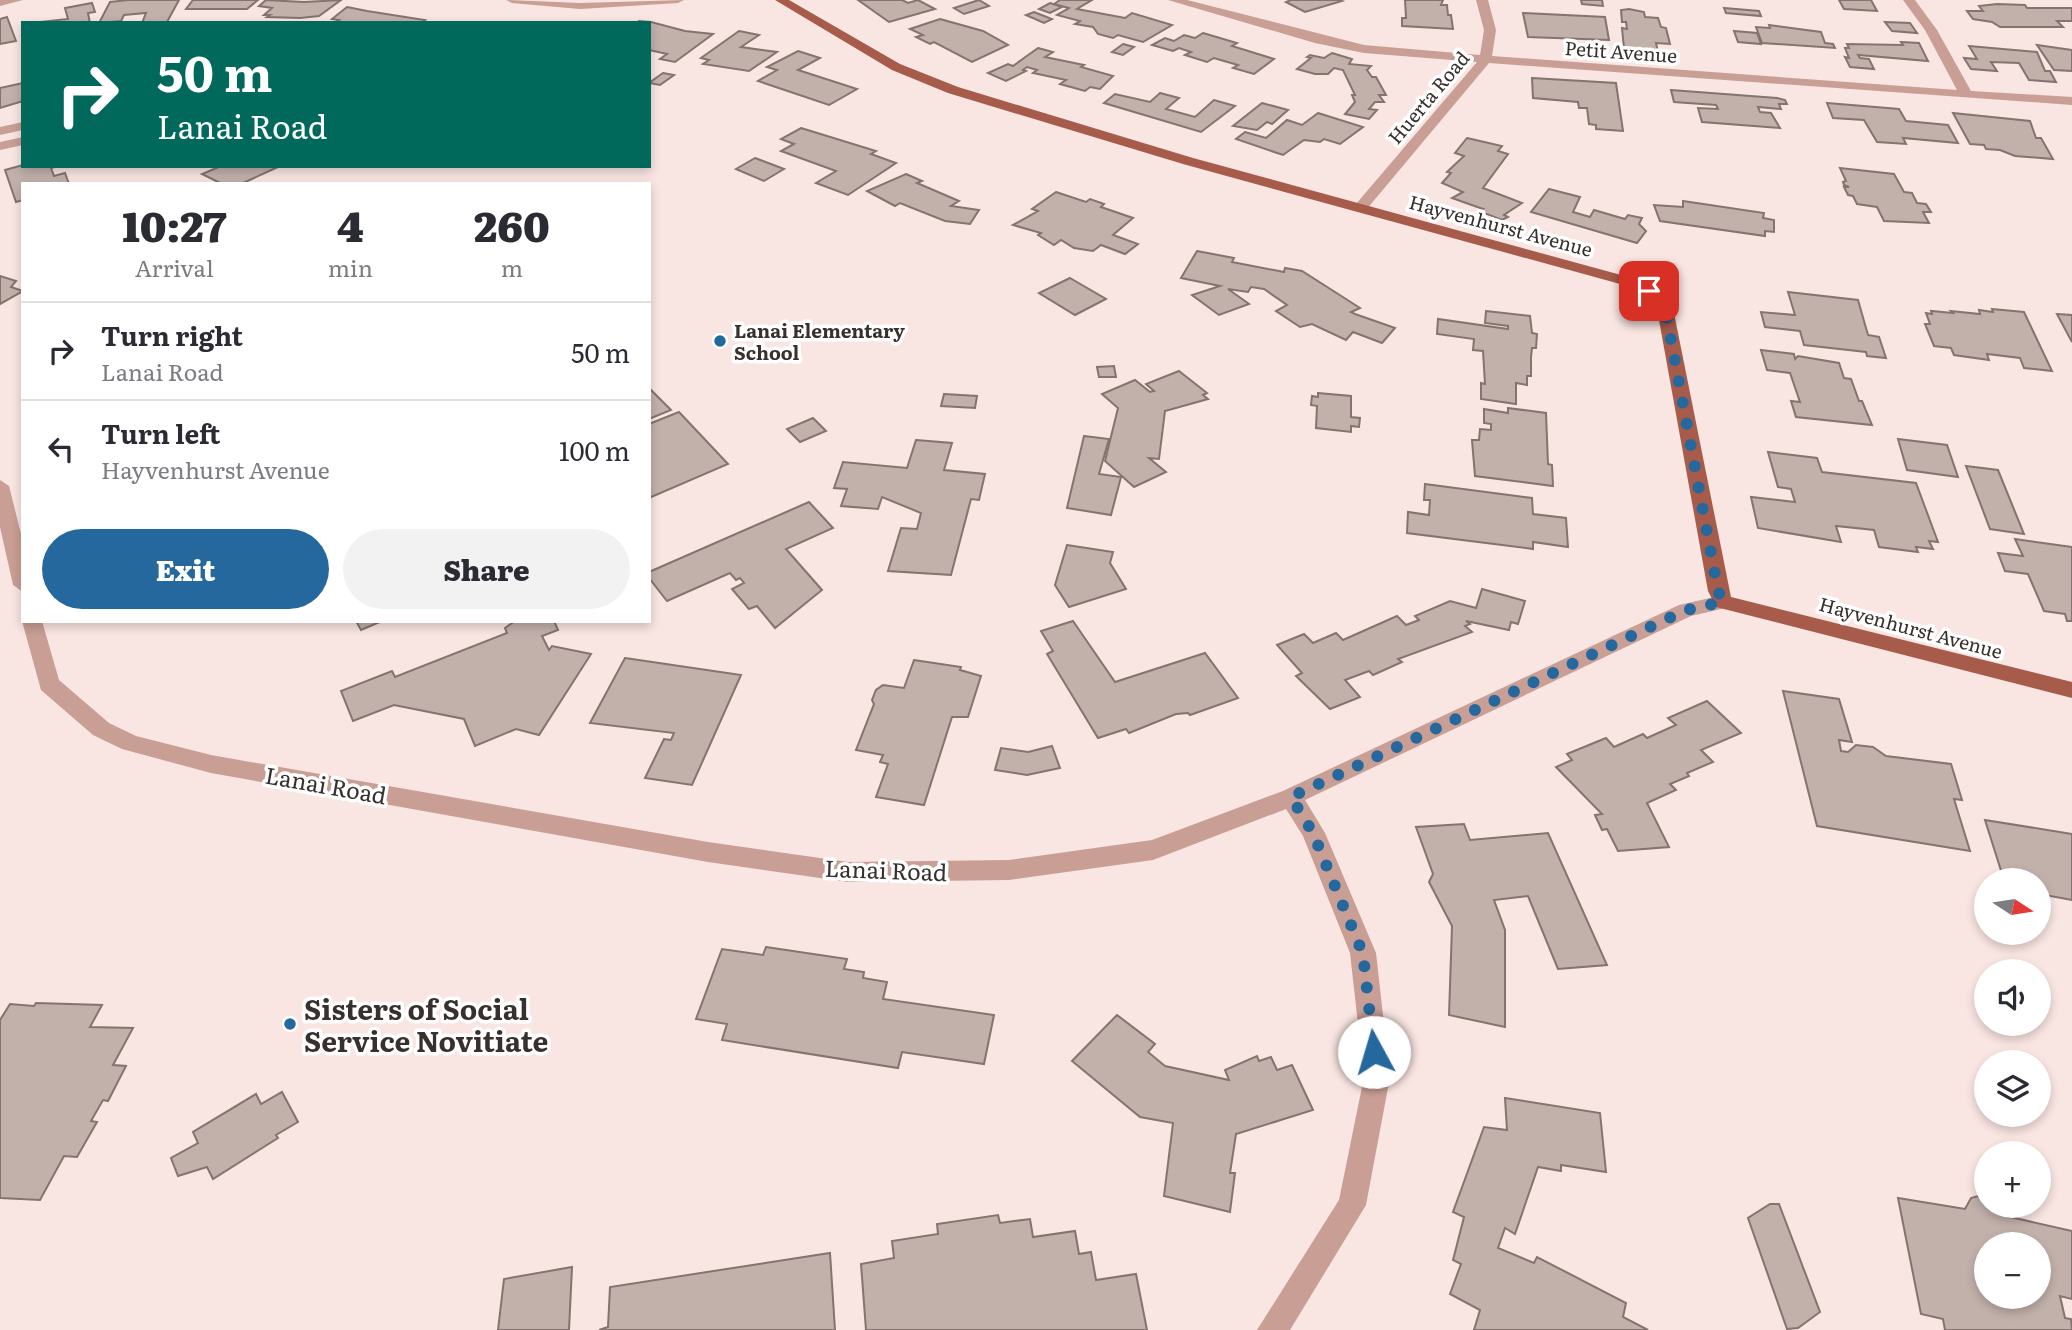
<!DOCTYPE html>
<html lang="en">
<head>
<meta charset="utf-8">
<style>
	:root { --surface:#fff; --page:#f2f2f3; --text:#2b2b33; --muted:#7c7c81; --line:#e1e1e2; --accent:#24689d }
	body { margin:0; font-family:Literata,serif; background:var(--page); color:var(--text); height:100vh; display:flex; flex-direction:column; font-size:26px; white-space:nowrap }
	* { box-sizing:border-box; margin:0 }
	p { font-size:23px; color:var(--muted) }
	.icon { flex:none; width:38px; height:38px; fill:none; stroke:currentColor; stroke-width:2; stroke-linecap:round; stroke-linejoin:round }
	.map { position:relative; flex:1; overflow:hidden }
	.details { position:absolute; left:21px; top:182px; width:630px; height:441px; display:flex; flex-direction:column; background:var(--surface); border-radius:0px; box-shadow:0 4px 10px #0003 }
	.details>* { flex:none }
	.guide { position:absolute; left:21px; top:21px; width:630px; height:147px; border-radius:0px; box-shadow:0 4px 10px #0003; background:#00695c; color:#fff; overflow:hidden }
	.needle { width:46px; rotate:102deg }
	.fabs { position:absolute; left:1974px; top:868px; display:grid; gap:14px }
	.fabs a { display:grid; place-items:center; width:77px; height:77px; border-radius:50%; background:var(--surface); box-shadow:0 4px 10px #0003; font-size:35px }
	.pin { position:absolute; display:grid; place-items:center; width:60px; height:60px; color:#fff; margin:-30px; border-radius:14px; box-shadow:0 4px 10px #0006 }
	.me { position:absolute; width:77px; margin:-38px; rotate:354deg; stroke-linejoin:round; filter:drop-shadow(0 0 5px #0008) }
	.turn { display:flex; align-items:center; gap:24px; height:147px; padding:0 21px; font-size:32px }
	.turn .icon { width:91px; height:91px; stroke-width:2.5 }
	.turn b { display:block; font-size:49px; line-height:60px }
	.eta { display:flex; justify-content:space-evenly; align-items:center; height:119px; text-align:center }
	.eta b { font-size:42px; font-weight:800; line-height:49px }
	.primary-button { display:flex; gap:14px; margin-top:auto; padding:14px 21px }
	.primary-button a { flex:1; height:80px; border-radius:42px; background:var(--accent); color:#fff; font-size:28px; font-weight:800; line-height:80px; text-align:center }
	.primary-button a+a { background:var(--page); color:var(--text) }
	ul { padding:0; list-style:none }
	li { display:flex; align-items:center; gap:21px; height:98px; padding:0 21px; border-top:2px solid var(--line) }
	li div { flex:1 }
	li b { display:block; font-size:26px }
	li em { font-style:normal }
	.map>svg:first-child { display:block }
	.building { fill:#c2b0ab; stroke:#84736f; stroke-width:2; fill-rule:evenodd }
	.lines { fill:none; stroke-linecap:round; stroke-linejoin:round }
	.minor { fill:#c99e94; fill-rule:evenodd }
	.major { fill:#a65b4b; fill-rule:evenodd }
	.route { stroke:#24689d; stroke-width:12; stroke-dasharray:0 21.6 }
	.poi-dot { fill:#24689d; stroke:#fff; stroke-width:2.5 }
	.labels { text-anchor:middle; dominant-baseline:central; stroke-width:7; stroke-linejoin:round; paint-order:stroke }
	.far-street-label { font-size:19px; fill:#37302e; stroke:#fff }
	.far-poi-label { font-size:19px; font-weight:bold; fill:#37302e; stroke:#fff; text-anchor:start }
	.street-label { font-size:23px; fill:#37302e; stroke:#fff }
	.near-poi-label { font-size:28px; font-weight:bold; fill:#37302e; stroke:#fff; text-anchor:start }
</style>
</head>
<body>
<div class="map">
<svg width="2072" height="1330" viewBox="0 0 2072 1330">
	<rect width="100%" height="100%" fill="#f9e5e1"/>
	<g class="building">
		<polygon points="128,0 179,0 167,22 142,23 146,13 124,15 121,21 99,23 110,2"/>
		<polygon points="193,0 258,0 247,9 186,9"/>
		<polygon points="266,0 304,2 341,0 319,16 300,18 267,17 270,15 264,15 272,8 259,6"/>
		<polygon points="858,0 902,0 908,3 918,0 935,9 889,22"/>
		<polygon points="979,0 989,6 964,14 954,8"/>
		<polygon points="1060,0 1092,0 1077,9 1125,18 1132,13 1172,25 1143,42 1118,35 1113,38 1098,34 1093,27 1075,24 1080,21 1057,15 1069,8 1054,4"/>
		<polygon points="1291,0 1339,0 1342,1 1305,12 1286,2"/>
		<polygon points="1405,0 1443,0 1441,5 1447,5 1448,15 1451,15 1453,29 1402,26 1402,18 1406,18"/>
		<polygon points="1581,0 1602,0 1603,6 1582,4"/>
		<polygon points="1839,0 1871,0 1877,11 1844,9"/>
		<polygon points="92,3 95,12 88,13 90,23 31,23 68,19 65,8"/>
		<polygon points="1050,3 1062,7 1050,13 1039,9"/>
		<polygon points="1997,4 2025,5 2027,8 2072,8 2072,21 2057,21 2063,27 2000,27 1992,22 1973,19 1967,11 1983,11 1979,6"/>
		<polygon points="347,7 367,11 425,20 421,23 334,23 339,20 332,19"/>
		<polygon points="1724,8 1759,11 1761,16 1726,13"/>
		<polygon points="1629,9 1644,12 1645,17 1658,18 1661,27 1666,28 1670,44 1656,43 1658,52 1624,48 1622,28 1627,29 1626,22 1622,22 1621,10"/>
		<polygon points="1034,12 1052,19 1044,23 1026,15"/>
		<polygon points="1523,13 1605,17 1609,40 1528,37"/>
		<polygon points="7,17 16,41 0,44 0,19"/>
		<polygon points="940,19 983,31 1008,45 972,62 934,42 930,44 916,37 923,35 910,29"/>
		<polygon points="639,21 651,22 685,31 713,34 675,62 660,59 667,54 649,50 649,23 637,23"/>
		<polygon points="1885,22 1910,23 1917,33 1892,31"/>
		<polygon points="1769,25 1821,32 1825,43 1833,44 1835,48 1762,43 1756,27 1770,28"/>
		<polygon points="739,31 759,35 741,47 777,52 749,71 703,64 709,60 701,58"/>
		<polygon points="1734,31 1757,33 1761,44 1738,42"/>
		<polygon points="1203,33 1237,43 1232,46 1274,59 1254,74 1233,68 1238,65 1224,61 1214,58 1207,62 1185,55 1191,52 1179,48 1173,51 1152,45 1165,38 1174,41 1184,35 1195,38"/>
		<polygon points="1901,42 1919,43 1928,61 1858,55 1860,58 1869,59 1874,69 1850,67 1845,57 1849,58 1845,48 1849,48 1847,44 1903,45"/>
		<polygon points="1123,44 1134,47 1123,55 1112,52"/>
		<polygon points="2037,45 2072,50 2072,71 2054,70"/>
		<polygon points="1969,46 2037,52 2045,71 2050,71 2056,82 2029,80 2019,63 1991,62 1997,71 1971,69 1964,58 1977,59"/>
		<polygon points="1038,48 1053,52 1045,57 1084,65 1081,67 1113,76 1100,89 1090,87 1085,91 1060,84 1066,80 1033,73 1037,70 1027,67 1023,70 1026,71 1006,81 988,73 1008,64 1013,66"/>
		<polygon points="798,51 820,58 798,70 857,89 829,105 758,81 777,70 767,67"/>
		<polygon points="1332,53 1352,59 1349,64 1371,66 1367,70 1372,77 1376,77 1386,95 1379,95 1384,102 1375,102 1369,109 1377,110 1369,119 1345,114 1355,102 1352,95 1355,95 1343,70 1334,68 1328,74 1315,74 1297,69 1311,58 1307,57 1310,55 1324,58"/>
		<polygon points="663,73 674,75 660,85 649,83"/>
		<polygon points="1532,78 1616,83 1623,131 1596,129 1596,125 1589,124 1587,108 1579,108 1578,102 1533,98"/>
		<polygon points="23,83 23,101 0,108 0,88"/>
		<polygon points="1671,90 1777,98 1785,100 1787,104 1779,104 1781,109 1758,107 1760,112 1771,113 1780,128 1702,122 1698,108 1718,109 1716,105 1674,102"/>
		<polygon points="1160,93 1179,98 1166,109 1195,117 1214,100 1235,106 1201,132 1104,103 1115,94 1150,102"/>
		<polygon points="1262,103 1288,110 1272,124 1267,122 1257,130 1233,126"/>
		<polygon points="1827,103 1899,109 1906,121 1948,125 1958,143 1903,138 1906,144 1877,142 1864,120 1833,118"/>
		<polygon points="1318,113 1363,127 1340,144 1324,139 1320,142 1304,140 1283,155 1236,139 1245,132 1266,138 1287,120 1302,125"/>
		<polygon points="1953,113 2030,121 2036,138 2041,138 2053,159 2015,156 2000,150 1986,149 1984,145 1970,144"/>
		<polygon points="801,128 876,151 871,154 896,163 848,195 816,183 836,171 781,151 794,144 781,139"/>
		<polygon points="1467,138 1502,146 1498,151 1508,154 1483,188 1522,203 1504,215 1508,217 1502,220 1479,211 1483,209 1452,198 1463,192 1442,183 1451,173 1447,172 1464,156 1455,153"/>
		<polygon points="755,158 784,169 764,181 736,169"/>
		<polygon points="23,165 58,166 51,168 54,176 65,173 69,184 23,184 23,200 16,202 5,170"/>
		<polygon points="221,166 280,166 241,184 222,184 202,174"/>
		<polygon points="1840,168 1894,174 1904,192 1912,193 1917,203 1926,204 1931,212 1923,212 1929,223 1884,221 1877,207 1857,204 1853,196 1848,195 1844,187 1849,187 1844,185 1843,182 1846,181"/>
		<polygon points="906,174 922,181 917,183 959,201 951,206 979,210 970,224 945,221 900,203 895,206 867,191"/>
		<polygon points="1549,189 1580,197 1573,212 1590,217 1594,210 1625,219 1628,215 1642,218 1639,224 1646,231 1637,243 1531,212"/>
		<polygon points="1056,192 1086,202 1090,199 1104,204 1101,207 1133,218 1113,235 1138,244 1125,254 1101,245 1093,251 1074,248 1061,240 1054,245 1038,235 1041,233 1013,225 1038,211 1032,209"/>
		<polygon points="1683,201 1764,213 1763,218 1774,220 1774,232 1765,231 1765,236 1660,221 1654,205 1683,207"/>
		<polygon points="1197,251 1234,258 1232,262 1284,272 1285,268 1302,271 1360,308 1351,312 1355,314 1395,328 1382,343 1353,332 1346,340 1312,324 1300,327 1276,311 1287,305 1264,289 1251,287 1248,292 1228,289 1249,304 1219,315 1192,295 1220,286 1181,278"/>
		<polygon points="0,276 16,281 11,287 23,291 0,304"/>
		<polygon points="1070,278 1106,299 1075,315 1039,293"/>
		<polygon points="1788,292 1858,300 1868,335 1879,337 1886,358 1867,356 1866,352 1804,345 1800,331 1765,327 1761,312 1795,315"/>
		<polygon points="1992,309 2024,312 2052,371 2024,368 2020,358 1987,354 1989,360 1954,355 1951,348 1934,346 1925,324 1930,324 1926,313 1932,314 1931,311 1953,313 1951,311 1980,314 1979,310 1993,312"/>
		<polygon points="1486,311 1530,316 1532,333 1537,334 1536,348 1532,348 1531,357 1531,376 1527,376 1527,385 1516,383 1516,404 1481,399 1481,383 1485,384 1483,351 1473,350 1474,339 1437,334 1438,319 1508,329 1508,326 1485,323"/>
		<polygon points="2057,314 2072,315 2072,342"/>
		<polygon points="1761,350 1794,354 1795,359 1798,356 1839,363 1844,378 1851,379 1859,401 1862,401 1872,425 1796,417 1791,401 1800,402 1790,373 1767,370"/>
		<polygon points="1114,366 1116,377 1099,377 1097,367"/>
		<polygon points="1179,371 1207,393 1203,395 1208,399 1165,411 1159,459 1149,458 1166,472 1134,487 1105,461 1118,408 1102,394 1135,380 1150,392 1154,391 1146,384"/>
		<polygon points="649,388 671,410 649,419"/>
		<polygon points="1318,393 1351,396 1351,417 1360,418 1359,427 1351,426 1351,432 1316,428 1317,406 1311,405 1312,396 1318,397"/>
		<polygon points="944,394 977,396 975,408 941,406"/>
		<polygon points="1508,408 1546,413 1548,464 1552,465 1553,486 1475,476 1472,440 1479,440 1480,429 1491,430 1491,424 1484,423 1484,409 1508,413"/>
		<polygon points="679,412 728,464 649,498 649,424"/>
		<polygon points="813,418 826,431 800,442 787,429"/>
		<polygon points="1084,436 1109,439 1099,474 1121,477 1111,515 1067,508"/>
		<polygon points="1898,439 1947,445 1958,477 1907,470"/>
		<polygon points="916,440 952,443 944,470 985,474 979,500 971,499 951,575 888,571 901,528 917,529 921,513 882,497 878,509 841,506 847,489 834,488 843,462 907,468"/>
		<polygon points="1768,452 1817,458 1822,472 1916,483 1938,542 1929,541 1933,549 1916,547 1918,552 1879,547 1874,530 1836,526 1841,542 1758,528 1751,497 1795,502 1791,489 1778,487"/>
		<polygon points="1966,466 1998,470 2024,534 1990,529"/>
		<polygon points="1425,484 1532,498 1533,514 1566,518 1568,547 1533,542 1533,549 1407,533 1408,512 1429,515 1430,500 1424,500"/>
		<polygon points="809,502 833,528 786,549 822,590 775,628 757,606 749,609 732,589 744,583 740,578 736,580 730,573 667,601 649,578 649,572"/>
		<polygon points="2015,539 2072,547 2072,621 2067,621 2065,614 2044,611 2028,574 2005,571 1998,553 2023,556"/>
		<polygon points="1067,545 1113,552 1110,563 1126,589 1069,607 1055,585"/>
		<polygon points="1482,589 1525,601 1518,624 1511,622 1509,630 1466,621 1470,624 1465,626 1472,632 1398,659 1402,662 1373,675 1369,671 1345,680 1360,697 1330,709 1296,676 1302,673 1277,645 1304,634 1313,643 1336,633 1343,640 1397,616 1406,625 1419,620 1415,616 1450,601 1476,608"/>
		<polygon points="356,621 382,621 361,630"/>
		<polygon points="515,621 554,621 558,630 542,636 549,650 552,646 591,654 539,735 516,729 475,746 464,719 394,705 353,721 341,691 392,671 395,677 507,633 505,628"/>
		<polygon points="1073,621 1115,682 1205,653 1238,698 1190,715 1188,713 1176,714 1129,733 1126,729 1098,738 1047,654 1053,651 1041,631"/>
		<polygon points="625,658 741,675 692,785 645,778 664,739 671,740 674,733 590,723"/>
		<polygon points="914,660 961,667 960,670 981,676 968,717 952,717 924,805 876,797 888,764 880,762 883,755 856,750 874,704 872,700 876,690 883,685 904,688"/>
		<polygon points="1783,691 1839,699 1852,742 1839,740 1841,751 1848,752 1856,745 1873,747 1886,756 1951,764 1962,800 1954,799 1970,851 1817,826"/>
		<polygon points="1707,701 1741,733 1701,750 1713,762 1687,773 1689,776 1670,784 1676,790 1647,803 1669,847 1618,851 1607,829 1602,830 1595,815 1602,814 1556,767 1572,760 1567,754 1606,738 1614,747 1643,734 1647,738 1676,725 1668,718"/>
		<polygon points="1052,746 1060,768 1027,775 995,770 1001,748 1028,752"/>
		<polygon points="1985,820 2072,834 2072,900 2039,894 2039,880 2004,880"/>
		<polygon points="1464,824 1470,840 1548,833 1607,965 1558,969 1528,896 1494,900 1505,930 1505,1027 1449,1015 1452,926 1429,882 1433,874 1416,827"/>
		<polygon points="766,947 847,959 844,969 864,972 863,978 887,982 883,999 994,1015 984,1064 902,1052 898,1068 722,1040 727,1024 696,1019 722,949 763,955"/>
		<polygon points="36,1003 102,1005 90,1027 133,1028 113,1065 126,1066 108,1101 103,1100 91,1121 97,1122 77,1157 64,1156 40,1200 0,1198 0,1020 10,1004 34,1006"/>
		<polygon points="1117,1015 1155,1044 1148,1052 1165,1066 1229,1080 1225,1070 1257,1056 1259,1061 1271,1057 1277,1070 1292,1065 1313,1110 1236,1134 1230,1173 1235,1173 1230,1212 1164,1196 1173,1123 1140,1117 1072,1061"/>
		<polygon points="282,1092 298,1122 276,1135 278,1138 213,1179 207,1167 178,1176 171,1158 198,1143 193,1132 256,1094 261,1104"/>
		<polygon points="1505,1098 1600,1113 1606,1172 1561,1165 1561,1171 1538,1167 1515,1234 1505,1228 1498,1248 1534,1263 1537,1257 1626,1303 1623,1317 1648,1330 1474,1330 1480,1310 1450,1294 1461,1264 1453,1260 1464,1217 1453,1212 1484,1127 1507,1130"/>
		<path d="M1978,1196L1986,1199V1206H1999L2006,1216L2072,1231V1299L2060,1296L2065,1318L2071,1319L2072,1330H1945L1943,1319L1921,1314L1898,1198L1965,1209L1971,1198ZM1986,1244H2039V1297H1986Z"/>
		<polygon points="1770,1204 1779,1204 1820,1312 1798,1328 1787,1329 1748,1218"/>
		<polygon points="998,1215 1000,1223 1030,1219 1033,1237 1075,1231 1079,1254 1091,1252 1096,1280 1136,1274 1147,1330 866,1330 861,1264 894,1258 892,1241 938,1234 937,1224"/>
		<polygon points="830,1253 835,1330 599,1330 608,1327 610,1287"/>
		<polygon points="572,1267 569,1330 498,1330 504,1279"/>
	</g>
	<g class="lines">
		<g class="minor">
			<polygon points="0,0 23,0 0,6"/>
			<polygon points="506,0 580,3 684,0 678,3 580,9 512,3"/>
			<polygon points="1168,0 1187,0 1364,45 1480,55 1484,30 1476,0 1488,0 1496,30 1492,56 1957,90 1925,30 1903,0 1915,0 1937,30 1971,91 2072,97 2072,105 1489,63 1366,210 1361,211 1354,207 1356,204 1477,62 1364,53 1315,43"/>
			<polygon points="23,122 23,130 0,135 0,127"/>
			<polygon points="23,137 23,145 0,150 0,142"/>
			<polygon points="0,480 9,486 23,542 23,592 13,585 0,527"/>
			<polygon points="1723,595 1733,602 1730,607 1691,616 1305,800 1325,833 1376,953 1390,1077 1366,1205 1290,1330 1257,1330 1339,1200 1364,1077 1350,953 1303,836 1286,809 1153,860 1009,880 848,882 708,862 211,773 122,749 93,735 41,690 22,621 42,621 59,680 109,723 136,736 211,755 708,842 848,862 1009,860 1152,840 1283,791 1679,605"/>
		</g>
		<polygon class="major" points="775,0 789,0 900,64 958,87 1193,158 1643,281 1655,288 1673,308 1731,597 2072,682 2072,698 1716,607 1708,591 1657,309 1631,287 1183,164 948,93 892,70"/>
	</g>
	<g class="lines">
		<polyline class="route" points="1374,1052 1363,954 1313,833 1291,797 1686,610 1723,602 1718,591 1665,308 1649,291"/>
	</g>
	<g class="poi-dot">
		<circle cx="720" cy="341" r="7"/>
		<circle cx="290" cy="1024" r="7"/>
	</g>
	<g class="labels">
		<g class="far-street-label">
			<text transform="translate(1621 51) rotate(4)">Petit Avenue</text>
			<text transform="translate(1428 97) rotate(-50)">Huerta Road</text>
			<text transform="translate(1501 225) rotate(15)">Hayvenhurst Avenue</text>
			<text transform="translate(1911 627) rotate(15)">Hayvenhurst Avenue</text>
		</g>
		<g class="far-poi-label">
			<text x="734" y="330">Lanai Elementary<tspan x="734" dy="22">School</tspan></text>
		</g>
		<g class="street-label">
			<text transform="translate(326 784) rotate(10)">Lanai Road</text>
			<text transform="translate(886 869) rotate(2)">Lanai Road</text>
		</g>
		<g class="near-poi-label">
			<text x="304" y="1008">Sisters of Social<tspan x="304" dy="32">Service Novitiate</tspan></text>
		</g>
	</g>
</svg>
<div class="fabs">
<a><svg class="needle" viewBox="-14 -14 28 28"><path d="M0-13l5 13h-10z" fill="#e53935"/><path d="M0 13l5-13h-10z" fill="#7c7c81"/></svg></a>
<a><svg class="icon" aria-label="sound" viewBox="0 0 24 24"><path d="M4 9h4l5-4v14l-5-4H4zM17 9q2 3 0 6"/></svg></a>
<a><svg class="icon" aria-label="layers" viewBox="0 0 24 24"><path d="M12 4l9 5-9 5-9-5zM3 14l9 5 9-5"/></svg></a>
<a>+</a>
<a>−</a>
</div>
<div class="pin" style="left:1649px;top:291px;background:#d93025"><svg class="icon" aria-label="arrive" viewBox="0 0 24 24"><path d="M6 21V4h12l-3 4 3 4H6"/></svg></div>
<svg class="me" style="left:1374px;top:1052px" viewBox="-20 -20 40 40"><circle r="19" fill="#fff"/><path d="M0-13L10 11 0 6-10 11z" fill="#24689d"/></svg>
<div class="guide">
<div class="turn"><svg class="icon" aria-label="right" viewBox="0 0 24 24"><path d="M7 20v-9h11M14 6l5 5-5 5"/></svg><div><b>50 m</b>Lanai Road</div></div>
</div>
<section class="details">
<div class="eta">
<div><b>10:27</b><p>Arrival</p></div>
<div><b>4</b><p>min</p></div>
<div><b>260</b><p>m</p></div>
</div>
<ul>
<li><svg class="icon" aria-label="right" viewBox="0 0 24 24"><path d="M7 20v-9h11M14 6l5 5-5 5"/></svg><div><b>Turn right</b><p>Lanai Road</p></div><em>50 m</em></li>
<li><svg class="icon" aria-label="left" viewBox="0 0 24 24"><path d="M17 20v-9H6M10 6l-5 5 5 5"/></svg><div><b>Turn left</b><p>Hayvenhurst Avenue</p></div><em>100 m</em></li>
</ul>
<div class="primary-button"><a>Exit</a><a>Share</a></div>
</section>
</div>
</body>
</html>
